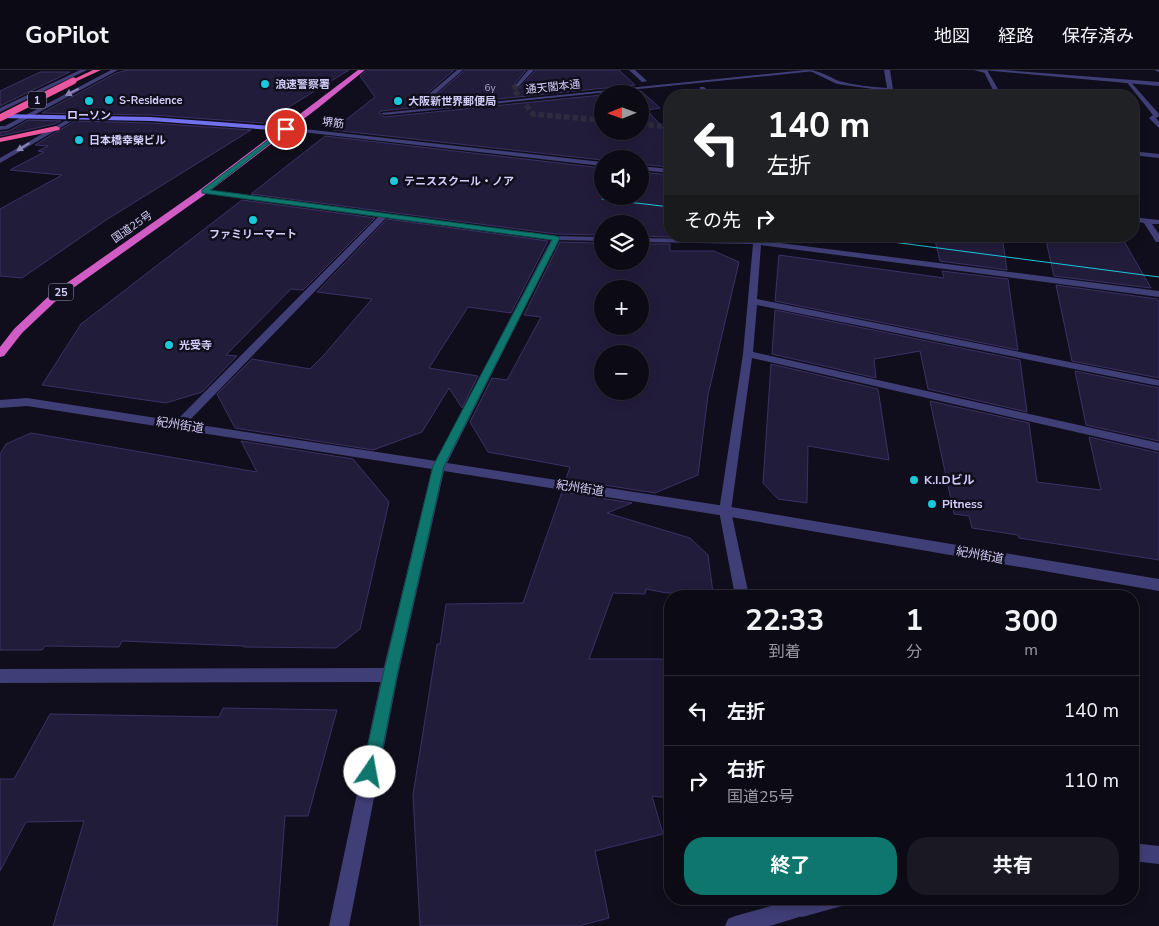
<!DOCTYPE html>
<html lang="ja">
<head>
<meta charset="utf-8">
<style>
	:root { --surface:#0c0a15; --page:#1a1822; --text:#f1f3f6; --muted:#9a9aa0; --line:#2c2b34; --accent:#0f766e }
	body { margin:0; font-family:"Nunito Sans","Noto Sans JP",sans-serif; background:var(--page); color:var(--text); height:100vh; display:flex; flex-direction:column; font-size:19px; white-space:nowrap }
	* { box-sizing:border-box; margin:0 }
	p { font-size:16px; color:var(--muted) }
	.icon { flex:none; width:28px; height:28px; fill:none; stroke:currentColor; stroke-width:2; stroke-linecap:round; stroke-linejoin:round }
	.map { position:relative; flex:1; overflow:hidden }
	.panel { position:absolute; left:664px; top:520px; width:475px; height:315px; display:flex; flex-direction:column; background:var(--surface); border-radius:20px; box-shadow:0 2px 12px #0003,0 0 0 1px var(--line) }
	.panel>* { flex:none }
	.hud { position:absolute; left:664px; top:20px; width:475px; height:152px; border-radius:20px; box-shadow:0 2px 12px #0003,0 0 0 1px var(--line); background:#202124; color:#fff; overflow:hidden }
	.needle { width:32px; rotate:269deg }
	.tools { position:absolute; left:594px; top:15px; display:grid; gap:10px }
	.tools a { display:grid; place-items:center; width:55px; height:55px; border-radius:50%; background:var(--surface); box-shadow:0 2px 12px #0003,0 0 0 1px var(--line); font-size:25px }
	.pin { position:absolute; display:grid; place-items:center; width:42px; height:42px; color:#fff; margin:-21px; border:2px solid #fff; border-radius:50%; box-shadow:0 1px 5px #0007 }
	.me { position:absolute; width:55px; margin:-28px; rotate:12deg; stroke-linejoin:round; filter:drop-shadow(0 0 4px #0008) }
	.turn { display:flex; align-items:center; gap:18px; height:105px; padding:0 20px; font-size:22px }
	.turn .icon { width:65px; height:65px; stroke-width:2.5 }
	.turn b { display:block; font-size:35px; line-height:42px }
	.then { display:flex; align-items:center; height:48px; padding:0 20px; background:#0003; gap:10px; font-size:19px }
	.eta { display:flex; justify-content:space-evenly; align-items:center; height:85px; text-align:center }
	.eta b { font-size:30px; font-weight:700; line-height:35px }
	.action { display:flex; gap:10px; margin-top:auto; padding:10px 20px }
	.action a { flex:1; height:58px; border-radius:20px; background:var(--accent); color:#fff; font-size:20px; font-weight:700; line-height:58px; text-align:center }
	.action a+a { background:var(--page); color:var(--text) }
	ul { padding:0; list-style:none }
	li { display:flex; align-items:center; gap:15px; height:70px; padding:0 20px; border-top:1px solid var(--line) }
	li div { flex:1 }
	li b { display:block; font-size:19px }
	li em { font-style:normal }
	header { display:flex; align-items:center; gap:30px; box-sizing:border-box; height:70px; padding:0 25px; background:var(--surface); border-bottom:1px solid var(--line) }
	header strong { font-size:24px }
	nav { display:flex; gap:28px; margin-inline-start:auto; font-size:18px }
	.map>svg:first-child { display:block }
	.building { fill:#221c3b; stroke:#3b3164; fill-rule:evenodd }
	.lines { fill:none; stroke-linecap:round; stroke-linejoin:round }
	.pedestrian-tunnel { stroke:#2d2b3d; stroke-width:5.5; stroke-dasharray:5.5 3; stroke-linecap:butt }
	.service { fill:#403e76; fill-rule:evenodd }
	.pedestrian { fill:#403e76; fill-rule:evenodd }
	.minor { fill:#403e76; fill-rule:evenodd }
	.tertiary { fill:#403e76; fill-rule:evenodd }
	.secondary { fill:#7370ee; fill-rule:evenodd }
	.trunk { fill:#d25cc6; fill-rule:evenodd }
	.motorway { fill:#eb579f; fill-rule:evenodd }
	.tram { stroke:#19c8da; stroke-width:1 }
	.motorway-bridge { stroke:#eb579f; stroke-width:7 }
	.oneway { fill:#8a86b8 }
	.route { fill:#0f766e; stroke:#0a4d48 }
	.poi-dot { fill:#19c8da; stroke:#100e1c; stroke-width:2 }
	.labels { text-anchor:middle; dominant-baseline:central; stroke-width:5; stroke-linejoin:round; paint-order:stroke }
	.number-label { font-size:10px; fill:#a7a2ca }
	.far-poi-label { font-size:11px; font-weight:bold; fill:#d3cef9; stroke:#100e1c; text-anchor:start }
	.far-street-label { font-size:11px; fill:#d3cef9; stroke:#100e1c }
	.shield { fill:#100e1c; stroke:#9894b7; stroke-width:1 }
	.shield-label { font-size:11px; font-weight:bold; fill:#d3cef9 }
	.street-label { font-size:12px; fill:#d3cef9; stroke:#100e1c }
	.poi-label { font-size:12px; font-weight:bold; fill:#d3cef9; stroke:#100e1c; text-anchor:start }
</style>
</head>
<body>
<header>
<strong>GoPilot</strong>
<nav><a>地図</a><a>経路</a><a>保存済み</a></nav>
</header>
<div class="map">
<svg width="1159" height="856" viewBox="0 0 1159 856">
	<rect width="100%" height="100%" fill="#100e1c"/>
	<g class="building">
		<polygon points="128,0 349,0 263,53 151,45 42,43 116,3"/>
		<polygon points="367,0 454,0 421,29 422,34 427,33 465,0 526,0 514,15 515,18 520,17 536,0 619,0 635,15 381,41 379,43 384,47 602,25 602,61 640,61 640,24 611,24 641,21 660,38 647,40 670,66 670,97 640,94 640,89 602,89 602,90 333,60 375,27 360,6"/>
		<polygon points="40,2 70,2 0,36 0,21"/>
		<polygon points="28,50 61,51 55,54 0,66 0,62 9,61"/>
		<polygon points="75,51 151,53 251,60 106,150 22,208 0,206 0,139 62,105 10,100 44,82 38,81 48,76 35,75"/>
		<polygon points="325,66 602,98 602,126 640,126 640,102 670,105 670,167 640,166 640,154 602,154 602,165 556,164 251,124"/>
		<polygon points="242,130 375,148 303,220 291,219 226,285 237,286 202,322 166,333 42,315 81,254"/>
		<polygon points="387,149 548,171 511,243 468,237 429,298 478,306 462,338 449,318 422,362 373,380 235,358 217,324 252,289 310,299 324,285 372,229 317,222"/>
		<polygon points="934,166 1002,166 1007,200 940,191"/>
		<polygon points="1045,166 1121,166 1151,218 1054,206"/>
		<path d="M560,172L602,173V191H640V174H670V181H714L739,192L708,325L698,405L655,423L566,409L570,397L488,382L470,352L492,308L507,310L541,247L524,245ZM602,219H640V256H602ZM602,284H640V321H602Z"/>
		<polygon points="779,185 944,208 942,201 1008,209 1018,280 775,231"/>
		<polygon points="1056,215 1157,229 1159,232 1159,308 1072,291"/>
		<polygon points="775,240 1020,290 1027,342 928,319 920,281 874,289 876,308 772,284"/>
		<polygon points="771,294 878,319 889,390 808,376 807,433 778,429 763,413"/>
		<polygon points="1075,301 1159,318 1159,371 1086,355"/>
		<polygon points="930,331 1029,353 1037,412 1101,420 1089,367 1159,383 1159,490 1019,468 1018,465 972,458 969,446 954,444"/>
		<polygon points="31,363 257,402 241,371 353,389 389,432 360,559 336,578 244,577 244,576 122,571 119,577 45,576 42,580 0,580 0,384 6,374"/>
		<polygon points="562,422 632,433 607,443 690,468 708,485 713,523 667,523 646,519 645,524 613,523 589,589 670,589 670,728 652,726 663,764 595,781 609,848 579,856 420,856 413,725 437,574 440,574 446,534 523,533"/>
		<polygon points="223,638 337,640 308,746 285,746 277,856 53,856 84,751 26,752 0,801 0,709 14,709 50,644 219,647"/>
	</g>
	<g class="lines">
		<g class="pedestrian-tunnel">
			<polyline points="517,15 513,19 519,26"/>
			<polyline points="526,35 533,44 602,50"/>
			<polyline points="640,54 670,57"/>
		</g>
		<g class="service">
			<polygon points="457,0 463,0 426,32 422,32 422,30"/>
			<polygon points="629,0 635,0 647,11 642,12"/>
			<polygon points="1125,10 1129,10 1159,44 1159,46 1156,48 1159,52 1159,58 1149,48 1153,45"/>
			<polygon points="700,17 704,17 715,26 709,26 700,19"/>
		</g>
		<g class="pedestrian">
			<polygon points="806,0 815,1 384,45 381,43"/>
			<polygon points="982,0 1004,0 1159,12 1159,16"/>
			<polygon points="1155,0 1159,0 1159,2 1156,1"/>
		</g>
		<g class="minor">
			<polygon points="80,0 87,0 0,42 0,38"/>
			<polygon points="111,0 118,0 8,59 0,60 0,56 5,56"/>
			<polygon points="528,0 534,0 519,16 515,16"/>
			<path d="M808,0C819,0 829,7 839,11C854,15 871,17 887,18L884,0H890L894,26H888V21L837,14Z"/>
			<polygon points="974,0 987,0 988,1 985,3"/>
			<polygon points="77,44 79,47 0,93 0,88"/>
			<polygon points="201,119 556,166 602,167 602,171 556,170 204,123 200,121"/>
			<polygon points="640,168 757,170 1159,221 1159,227 761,175 757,229 1159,310 1159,316 757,235 753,282 1159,373 1159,381 752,288 731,441 749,526 735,526 719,441 743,284 753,174 640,172"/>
			<polygon points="390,598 395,600 398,605 395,610 390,612 0,613 0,599"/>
			<polygon points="1132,773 1159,776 1159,794 1132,791"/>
			<polygon points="791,829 845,829 842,836 802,847 795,844"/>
		</g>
		<g class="tertiary">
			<polygon points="983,0 987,0 1002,26 996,26"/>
			<polygon points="286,57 602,92 602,96 284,60"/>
			<polygon points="1132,81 1159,84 1159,88 1132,85"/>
			<polygon points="640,96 670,99 670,103 640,100"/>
			<polygon points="381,144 388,146 187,353 436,391 552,168 556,166 560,168 447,393 725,436 1159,509 1159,521 725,446 444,401 398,605 349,856 329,856 382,605 432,399 27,336 0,338 0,330 27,328 176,351"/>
			<polygon points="1132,147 1159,150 1159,154 1152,154 1159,164 1159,172 1156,172 1144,153 1132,151"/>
			<polygon points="797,829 809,830 812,837 809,844 770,856 725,856 728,849 735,846"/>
		</g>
		<polygon class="secondary" points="0,44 151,47 286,57 289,59 286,61 151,51 0,48"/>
		<polygon class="trunk" points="358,0 365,0 318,38 207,123 59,228 22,263 4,286 0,287 0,277 14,259 51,224 201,119"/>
		<g class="motorway">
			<polygon points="93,0 101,0 75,12 70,11"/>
			<polygon points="56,56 60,58 59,60 0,72 0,68"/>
		</g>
		<g class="tram">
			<polyline points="602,129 670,137"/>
			<polyline points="847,166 1159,207"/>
		</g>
		<polyline class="motorway-bridge" points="0,48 73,11"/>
	</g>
	<defs><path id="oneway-solid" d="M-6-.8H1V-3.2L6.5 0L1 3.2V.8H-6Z" transform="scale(1.25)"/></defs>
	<g class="oneway">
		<use href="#oneway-solid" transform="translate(72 22) rotate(153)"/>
		<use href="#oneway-solid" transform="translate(23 77) rotate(149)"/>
	</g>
	<polygon class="route" points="284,58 288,59 210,120 556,166 560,168 444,396 397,605 378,702 376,707 370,710 365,707 362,702 383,605 433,396 552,170 202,123 202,120"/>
	<g class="poi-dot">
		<circle cx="265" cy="14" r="5"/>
		<circle cx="109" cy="30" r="5"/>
		<circle cx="89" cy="31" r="5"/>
		<circle cx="398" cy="31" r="5"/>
		<circle cx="79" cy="70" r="5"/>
		<circle cx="394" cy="111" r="5"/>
		<circle cx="253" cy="150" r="5"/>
		<circle cx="169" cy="275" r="5"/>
		<circle cx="914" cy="410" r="5"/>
		<circle cx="932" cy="434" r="5"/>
	</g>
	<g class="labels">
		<g class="number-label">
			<text x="490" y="18">6y</text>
		</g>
		<g class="far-poi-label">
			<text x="275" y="14">浪速警察署</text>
			<text x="119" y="30">S-Residence</text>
			<text x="408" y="31">大阪新世界郵便局</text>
			<text x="89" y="45" text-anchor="middle">ローソン</text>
			<text x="89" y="70">日本橋幸榮ビル</text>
			<text x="404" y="111">テニススクール・ノア</text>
			<text x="253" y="164" text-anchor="middle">ファミリーマート</text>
			<text x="179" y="275">光受寺</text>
		</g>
		<g class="far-street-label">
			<text transform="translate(553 17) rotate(-6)">通天閣本通</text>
			<text transform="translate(333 53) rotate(6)">堺筋</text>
			<text transform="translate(132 157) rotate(-35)">国道25号</text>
		</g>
		<g class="shield">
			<rect x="28" y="21.5" width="18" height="17" rx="4"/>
			<rect x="48.5" y="213.5" width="25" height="17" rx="4"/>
		</g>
		<g class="shield-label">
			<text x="37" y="30">1</text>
			<text x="61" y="222">25</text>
		</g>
		<g class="street-label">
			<text transform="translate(180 355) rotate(9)">紀州街道</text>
			<text transform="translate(580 418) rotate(9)">紀州街道</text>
			<text transform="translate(980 485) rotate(10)">紀州街道</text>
		</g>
		<g class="poi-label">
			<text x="924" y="410">K.I.Dビル</text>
			<text x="942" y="434">Pitness</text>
		</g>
	</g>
</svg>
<div class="tools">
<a><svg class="needle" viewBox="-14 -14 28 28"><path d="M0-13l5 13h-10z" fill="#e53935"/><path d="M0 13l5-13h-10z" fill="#9a9aa0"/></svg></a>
<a><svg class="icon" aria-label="sound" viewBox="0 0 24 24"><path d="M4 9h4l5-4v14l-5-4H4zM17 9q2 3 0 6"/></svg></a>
<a><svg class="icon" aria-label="layers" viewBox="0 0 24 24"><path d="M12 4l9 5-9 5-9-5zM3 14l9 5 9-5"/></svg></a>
<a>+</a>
<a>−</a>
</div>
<div class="pin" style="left:286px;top:59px;background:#d93025"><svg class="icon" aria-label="arrive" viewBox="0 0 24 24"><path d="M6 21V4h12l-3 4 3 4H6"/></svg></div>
<svg class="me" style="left:370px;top:702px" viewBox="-20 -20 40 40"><circle r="19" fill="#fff"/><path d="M0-13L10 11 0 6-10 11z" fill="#0f766e"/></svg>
<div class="hud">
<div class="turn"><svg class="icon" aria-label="left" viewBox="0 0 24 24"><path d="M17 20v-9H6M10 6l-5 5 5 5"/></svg><div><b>140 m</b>左折</div></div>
<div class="then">その先<svg class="icon" aria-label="right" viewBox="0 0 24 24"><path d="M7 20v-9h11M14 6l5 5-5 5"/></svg></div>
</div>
<section class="panel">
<div class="eta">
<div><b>22:33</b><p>到着</p></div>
<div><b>1</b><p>分</p></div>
<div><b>300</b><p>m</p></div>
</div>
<ul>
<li><svg class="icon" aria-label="left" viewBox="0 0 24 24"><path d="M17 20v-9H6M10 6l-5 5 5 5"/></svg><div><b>左折</b></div><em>140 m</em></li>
<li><svg class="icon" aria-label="right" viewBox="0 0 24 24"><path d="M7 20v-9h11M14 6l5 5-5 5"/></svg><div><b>右折</b><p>国道25号</p></div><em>110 m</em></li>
</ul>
<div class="action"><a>終了</a><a>共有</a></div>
</section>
</div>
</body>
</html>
